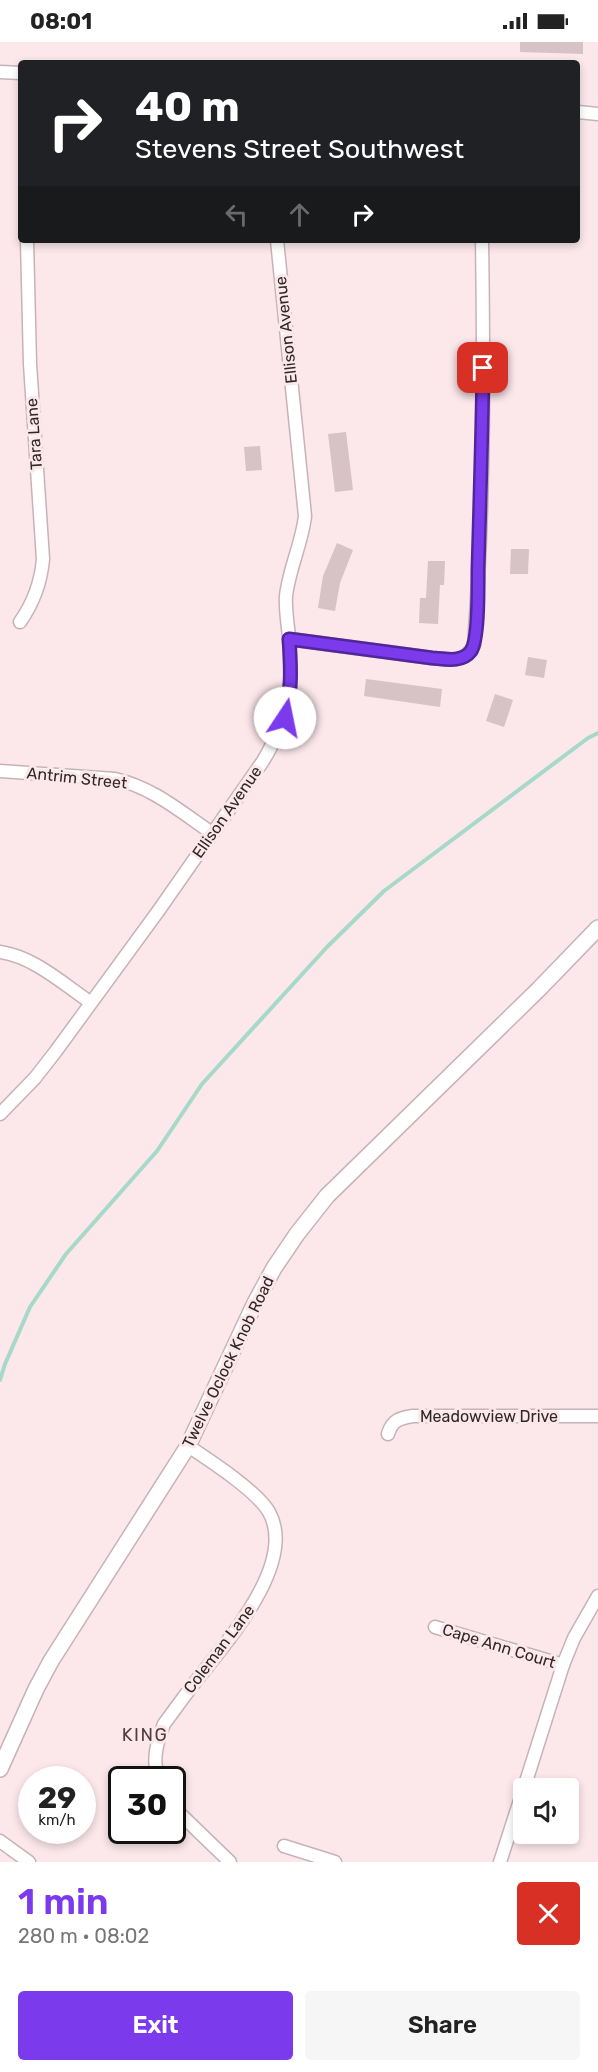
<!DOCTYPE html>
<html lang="en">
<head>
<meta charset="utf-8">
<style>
	:root { --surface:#fff; --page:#f6f6f6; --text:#222; --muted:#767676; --accent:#7c3aed }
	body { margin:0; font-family:Rubik,sans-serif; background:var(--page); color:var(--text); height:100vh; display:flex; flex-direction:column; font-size:22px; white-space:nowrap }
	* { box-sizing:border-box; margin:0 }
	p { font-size:20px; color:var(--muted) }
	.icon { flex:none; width:33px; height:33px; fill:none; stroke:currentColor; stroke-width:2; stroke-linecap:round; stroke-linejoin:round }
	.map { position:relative; height:1820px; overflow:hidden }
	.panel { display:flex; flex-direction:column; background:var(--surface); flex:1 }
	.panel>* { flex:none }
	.top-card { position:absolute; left:18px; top:18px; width:562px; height:183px; border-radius:6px; box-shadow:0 3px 9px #0003; background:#202124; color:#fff; overflow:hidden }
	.tools { position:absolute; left:513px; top:1736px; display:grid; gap:12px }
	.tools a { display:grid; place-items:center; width:66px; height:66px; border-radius:6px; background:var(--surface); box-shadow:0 3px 9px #0003; font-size:30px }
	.speed { position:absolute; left:18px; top:1724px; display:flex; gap:12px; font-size:30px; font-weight:700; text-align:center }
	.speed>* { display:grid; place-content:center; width:78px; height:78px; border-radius:50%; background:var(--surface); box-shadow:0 3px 9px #0003; line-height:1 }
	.speed small { font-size:15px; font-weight:400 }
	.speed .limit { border:3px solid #111; border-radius:9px; background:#fff; color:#111 }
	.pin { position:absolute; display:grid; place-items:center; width:51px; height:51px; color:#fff; margin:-26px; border-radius:12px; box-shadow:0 3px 9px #0006 }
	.me { position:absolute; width:66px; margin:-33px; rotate:11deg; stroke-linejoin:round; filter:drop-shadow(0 0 4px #0008) }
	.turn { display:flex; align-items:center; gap:21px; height:126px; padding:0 18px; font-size:27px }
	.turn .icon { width:78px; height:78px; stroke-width:2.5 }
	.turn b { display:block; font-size:42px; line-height:51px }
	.lanes { display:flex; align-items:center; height:57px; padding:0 18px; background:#0003; justify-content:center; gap:30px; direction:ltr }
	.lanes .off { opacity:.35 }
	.round { display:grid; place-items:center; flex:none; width:63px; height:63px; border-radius:6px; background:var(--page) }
	.summary { display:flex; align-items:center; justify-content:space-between; height:102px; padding:0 18px }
	h1 { font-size:36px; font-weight:600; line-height:45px; color:var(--accent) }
	.primary-button { display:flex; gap:12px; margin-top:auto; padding:12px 18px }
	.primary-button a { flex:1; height:69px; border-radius:6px; background:var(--accent); color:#fff; font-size:24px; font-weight:600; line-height:69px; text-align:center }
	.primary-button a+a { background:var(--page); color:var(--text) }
	.status { display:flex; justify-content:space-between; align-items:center; height:42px; padding:0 30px; background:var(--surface); direction:ltr }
	.status svg { height:16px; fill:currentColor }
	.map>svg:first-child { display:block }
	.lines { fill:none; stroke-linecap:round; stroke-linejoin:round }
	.stream { stroke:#a6d9c9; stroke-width:4 }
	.building { fill:#d7c2c6 }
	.minor-casing { stroke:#c7b3b7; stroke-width:15 }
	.tertiary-casing { stroke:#c7b3b7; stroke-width:18 }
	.minor { stroke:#fff; stroke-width:12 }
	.tertiary { stroke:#fff; stroke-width:15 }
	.route-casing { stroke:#51269a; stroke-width:15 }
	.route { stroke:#7c3aed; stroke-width:10 }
	.labels { text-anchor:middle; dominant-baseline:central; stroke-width:6; stroke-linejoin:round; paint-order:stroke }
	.street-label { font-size:16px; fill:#2e2728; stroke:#fce7eb }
	.neighbourhood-label { font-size:18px; letter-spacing:1.5px; fill:#4e3e41; stroke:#fce7eb }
</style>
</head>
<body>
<div class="status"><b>08:01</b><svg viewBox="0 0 49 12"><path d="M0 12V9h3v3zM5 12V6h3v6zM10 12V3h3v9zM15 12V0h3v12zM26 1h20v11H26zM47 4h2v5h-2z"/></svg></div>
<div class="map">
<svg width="598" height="1820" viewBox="0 0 598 1820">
	<rect width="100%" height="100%" fill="#fce7eb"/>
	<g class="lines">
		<polyline class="stream" points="0,1338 5,1322 30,1265 66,1212 157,1109 202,1042 327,905 384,849 588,696 598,691"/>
	</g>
	<g class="building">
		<polygon points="520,0 583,0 583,12 520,10"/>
		<polygon points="346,390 353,448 335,450 328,392"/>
		<polygon points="260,404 262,428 246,429 244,405"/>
		<polygon points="337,501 353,508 340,541 335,569 318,566 323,534"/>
		<polygon points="511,507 529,507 528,532 510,532"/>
		<polygon points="428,519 445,519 444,543 440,543 438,582 419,581 420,556 426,556"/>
		<polygon points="528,615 547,618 544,636 525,633"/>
		<polygon points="366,637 442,647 440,665 364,654"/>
		<polygon points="495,652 513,658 504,685 486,679"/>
	</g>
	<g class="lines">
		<g class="minor-casing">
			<g id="minor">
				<polyline points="0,30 21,31"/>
				<polyline points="578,70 598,72"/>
				<path d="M20,580C34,560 41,541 43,517L30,322L27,198"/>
				<path d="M289,597L432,616C451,617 464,622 474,603C484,468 484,333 482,198"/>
				<path d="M0,729L115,737C152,745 181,770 212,791"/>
				<path d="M0,910C34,915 62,941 90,960"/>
				<path d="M0,1072L35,1036L56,1009L159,868L263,719C291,672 293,649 289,596C288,582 285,568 286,554C289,527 302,501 305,474L277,198"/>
				<path d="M388,1392C392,1378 400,1376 413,1374H598"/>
				<polyline points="435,1585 563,1623"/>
				<path d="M158,1737C152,1717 157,1700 164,1682C176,1666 187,1650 200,1634C229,1597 297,1520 269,1470C257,1449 209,1418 188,1404"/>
				<polyline points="524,1746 563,1623 574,1596 598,1554"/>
				<polyline points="172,1764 230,1820"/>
				<polyline points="0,1799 29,1820"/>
				<polyline points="284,1804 335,1820"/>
				<polyline points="500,1820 524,1746"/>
			</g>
		</g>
		<g class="tertiary-casing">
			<polyline id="tertiary" points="0,1727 36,1647 51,1619 188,1404 255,1261 274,1226 297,1192 327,1154 539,947 598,886"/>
		</g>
		<use href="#minor" class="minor"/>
		<use href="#tertiary" class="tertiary"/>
	</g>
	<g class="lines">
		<g class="route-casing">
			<path id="route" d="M285,676C292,650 291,625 289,597L432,616C445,617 462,621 471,609C479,597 478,544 478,528C480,460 482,393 483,326"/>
		</g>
		<use href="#route" class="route"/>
	</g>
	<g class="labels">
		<g class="street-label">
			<text transform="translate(286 288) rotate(-96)">Ellison Avenue</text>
			<text transform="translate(34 392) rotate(-94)">Tara Lane</text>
			<text transform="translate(77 736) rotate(6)">Antrim Street</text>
			<text transform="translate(227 770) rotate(-55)">Ellison Avenue</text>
			<text transform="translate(228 1320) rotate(-64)">Twelve Oclock Knob Road</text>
			<text x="489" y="1374">Meadowview Drive</text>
			<text transform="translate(499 1604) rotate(17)">Cape Ann Court</text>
			<text transform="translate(219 1607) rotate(-53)">Coleman Lane</text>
		</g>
		<g class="neighbourhood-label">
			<text x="145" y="1693">KING</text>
		</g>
	</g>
</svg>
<div class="tools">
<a><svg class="icon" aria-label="sound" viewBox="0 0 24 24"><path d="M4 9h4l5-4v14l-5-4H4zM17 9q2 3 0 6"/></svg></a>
</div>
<div class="speed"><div>29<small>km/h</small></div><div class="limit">30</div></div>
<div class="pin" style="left:483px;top:326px;background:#d93025"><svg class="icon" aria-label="arrive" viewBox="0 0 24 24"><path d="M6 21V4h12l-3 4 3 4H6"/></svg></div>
<svg class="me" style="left:285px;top:676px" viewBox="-20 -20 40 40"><circle r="19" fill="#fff"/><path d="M0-13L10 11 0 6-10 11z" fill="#7c3aed"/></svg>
<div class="top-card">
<div class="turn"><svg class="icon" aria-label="right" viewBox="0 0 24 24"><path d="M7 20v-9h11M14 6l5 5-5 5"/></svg><div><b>40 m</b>Stevens Street Southwest</div></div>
<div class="lanes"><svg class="icon off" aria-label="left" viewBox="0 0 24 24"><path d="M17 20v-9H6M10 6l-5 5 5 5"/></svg><svg class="icon off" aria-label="ahead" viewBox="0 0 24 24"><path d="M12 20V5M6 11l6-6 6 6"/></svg><svg class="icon" aria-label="right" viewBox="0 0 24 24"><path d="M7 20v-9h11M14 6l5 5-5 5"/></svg></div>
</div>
</div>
<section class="panel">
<div class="summary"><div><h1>1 min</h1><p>280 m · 08:02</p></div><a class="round" style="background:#d93025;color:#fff"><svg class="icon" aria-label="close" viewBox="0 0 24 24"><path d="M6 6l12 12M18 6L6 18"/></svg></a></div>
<div class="primary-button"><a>Exit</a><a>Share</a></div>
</section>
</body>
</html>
